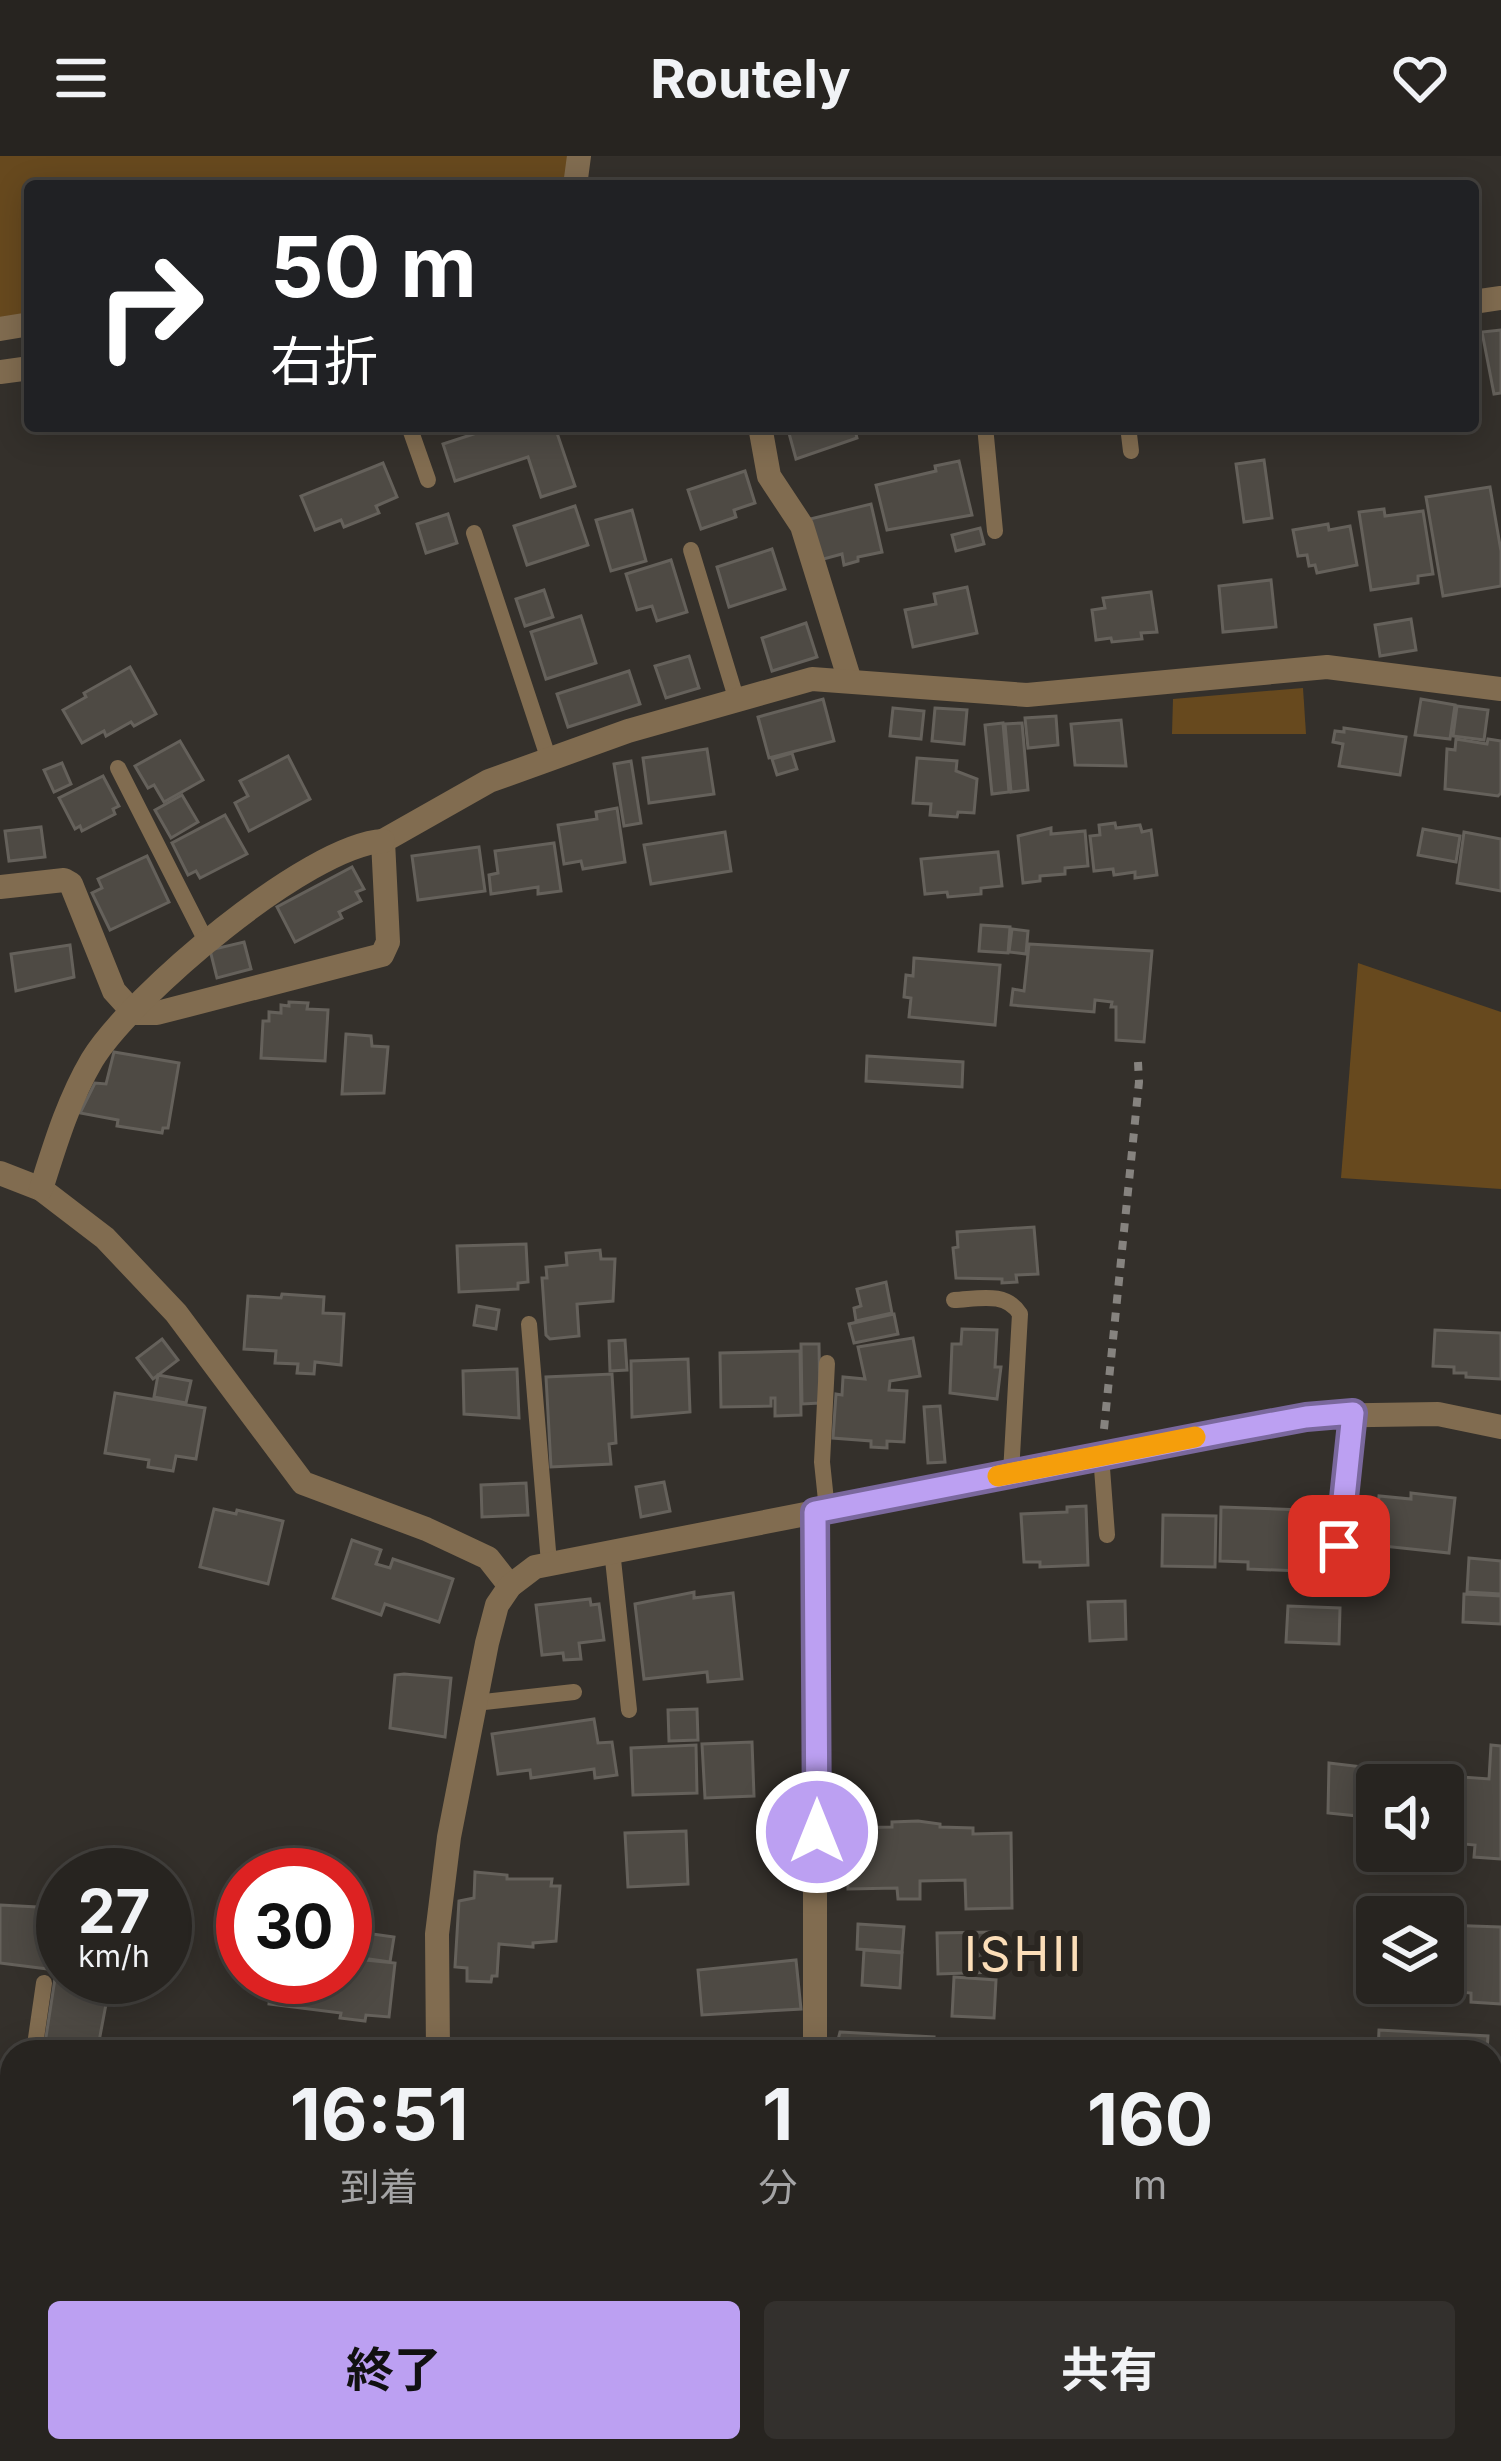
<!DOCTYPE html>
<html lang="ja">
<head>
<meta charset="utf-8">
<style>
	:root { --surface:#272420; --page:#33302d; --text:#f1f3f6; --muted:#a4a4a5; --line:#43413e; --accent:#bca0f2 }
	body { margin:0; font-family:Inter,"Noto Sans JP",sans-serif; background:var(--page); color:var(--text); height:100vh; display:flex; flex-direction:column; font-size:45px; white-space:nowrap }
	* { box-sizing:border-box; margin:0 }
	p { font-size:39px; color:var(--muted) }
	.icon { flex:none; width:66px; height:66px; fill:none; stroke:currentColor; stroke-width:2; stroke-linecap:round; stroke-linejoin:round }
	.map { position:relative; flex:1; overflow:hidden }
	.details { position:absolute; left:0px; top:1884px; width:1503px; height:423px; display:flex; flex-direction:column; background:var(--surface); border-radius:36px 36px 0 0; box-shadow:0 6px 30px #0003,0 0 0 3px var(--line) }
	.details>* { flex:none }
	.hud { position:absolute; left:24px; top:24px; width:1455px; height:252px; border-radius:12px; box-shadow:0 6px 30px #0003,0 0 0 3px var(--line); background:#202124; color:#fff; overflow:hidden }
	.fabs { position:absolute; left:1356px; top:1608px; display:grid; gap:24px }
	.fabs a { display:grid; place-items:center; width:108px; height:108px; border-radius:12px; background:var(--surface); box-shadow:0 6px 30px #0003,0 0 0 3px var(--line); font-size:60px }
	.speed { position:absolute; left:36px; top:1692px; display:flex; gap:24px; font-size:60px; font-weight:700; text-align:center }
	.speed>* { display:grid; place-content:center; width:156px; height:156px; border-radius:50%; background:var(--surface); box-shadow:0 6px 30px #0003,0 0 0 3px var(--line); line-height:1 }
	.speed small { font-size:30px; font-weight:400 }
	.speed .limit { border:18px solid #d22; background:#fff; color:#111 }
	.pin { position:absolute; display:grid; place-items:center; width:102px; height:102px; color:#fff; margin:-51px; border-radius:24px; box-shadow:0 6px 18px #0006 }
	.me { position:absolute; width:132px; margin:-66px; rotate:0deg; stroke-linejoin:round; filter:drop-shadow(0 0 9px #0008) }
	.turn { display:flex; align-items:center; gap:42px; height:252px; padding:0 48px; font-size:54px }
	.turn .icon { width:156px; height:156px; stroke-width:2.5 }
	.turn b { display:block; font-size:84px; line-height:102px }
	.eta { display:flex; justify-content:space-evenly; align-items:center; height:204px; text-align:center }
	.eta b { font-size:72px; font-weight:700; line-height:84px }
	.cta { display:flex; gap:24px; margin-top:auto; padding:24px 48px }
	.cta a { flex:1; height:138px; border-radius:12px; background:var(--accent); color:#111; font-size:48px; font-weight:700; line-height:138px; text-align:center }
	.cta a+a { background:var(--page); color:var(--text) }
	header { display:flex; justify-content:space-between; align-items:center; height:156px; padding:0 48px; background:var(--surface); font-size:54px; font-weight:700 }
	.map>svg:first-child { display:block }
	.green { fill:#67491e }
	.building { fill:#4e4a44; stroke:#65615b; stroke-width:3 }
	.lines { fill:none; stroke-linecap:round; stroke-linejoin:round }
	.path { stroke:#86837f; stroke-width:8; stroke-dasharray:9 9; stroke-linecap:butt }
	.lane { stroke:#816c50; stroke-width:16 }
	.street { stroke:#816c50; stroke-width:24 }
	.route-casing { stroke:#7a689d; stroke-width:30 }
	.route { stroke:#bca0f2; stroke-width:21 }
	.slow { stroke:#f59e0b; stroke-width:21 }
	.labels { text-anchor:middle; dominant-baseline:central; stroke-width:12; stroke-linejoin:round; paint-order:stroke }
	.quarter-label { font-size:48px; letter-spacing:3px; fill:#fcdeb8; stroke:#2a2621 }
</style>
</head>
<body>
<header><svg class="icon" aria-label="menu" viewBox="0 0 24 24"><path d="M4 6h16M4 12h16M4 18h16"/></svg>Routely<svg class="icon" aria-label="heart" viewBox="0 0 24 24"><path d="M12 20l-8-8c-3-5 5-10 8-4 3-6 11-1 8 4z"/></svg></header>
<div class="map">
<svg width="1501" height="2305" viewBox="0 0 1501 2305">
	<rect width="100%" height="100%" fill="#34302b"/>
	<g class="green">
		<polygon points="0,0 570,0 565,30 30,30 30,158 0,162"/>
		<polygon points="1303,532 1306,578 1172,578 1173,543"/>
		<polygon points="1358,807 1501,856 1501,1033 1341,1022"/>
	</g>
	<g class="building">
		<polygon points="1501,174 1501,237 1494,238 1482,176"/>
		<polygon points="498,270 542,270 544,277 556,274 575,330 541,341 528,301 455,325 443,288"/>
		<polygon points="787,270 854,270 857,282 796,303"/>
		<polygon points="1264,304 1272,362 1244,366 1236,308"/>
		<polygon points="959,305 972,359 887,374 876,329 936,315 935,310"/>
		<polygon points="383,307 397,341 376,350 379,357 344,371 341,364 315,374 301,340"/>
		<polygon points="745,315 755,347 734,354 736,361 701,373 688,334"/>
		<polygon points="1490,331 1501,395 1501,430 1443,440 1426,341"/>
		<polygon points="871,348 882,396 858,401 858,405 844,409 842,398 820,404 810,363"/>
		<polygon points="575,350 588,389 527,409 514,370"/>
		<polygon points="1384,353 1385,360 1423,355 1433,418 1418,420 1418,427 1371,434 1359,356"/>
		<polygon points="632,354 646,405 611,415 596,364"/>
		<polygon points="448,358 457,387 426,397 417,368"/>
		<polygon points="1328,368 1329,374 1350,370 1357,409 1317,417 1315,409 1309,410 1307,399 1298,400 1293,374"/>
		<polygon points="980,372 984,388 956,395 952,379"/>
		<polygon points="772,393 785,433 729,451 717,411"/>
		<polygon points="671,404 687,456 657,465 652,450 637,454 626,418"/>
		<polygon points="1271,424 1276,471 1223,476 1219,430"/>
		<polygon points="967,431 977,477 913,491 905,454 936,448 934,438"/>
		<polygon points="544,434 553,461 525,470 516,443"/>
		<polygon points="1151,436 1157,476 1141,477 1142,483 1112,486 1111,482 1096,484 1092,454 1105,452 1103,442"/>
		<polygon points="581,460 596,507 546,523 531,476"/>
		<polygon points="1411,463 1416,494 1380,500 1375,469"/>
		<polygon points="806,467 817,501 772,515 762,482"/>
		<polygon points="689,500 699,532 666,542 655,510"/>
		<polygon points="130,511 156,558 134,570 131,566 106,580 104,575 82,587 63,554 86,541 84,537"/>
		<polygon points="629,515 640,548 568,571 557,538"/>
		<polygon points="823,543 834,585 769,602 758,561"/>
		<polygon points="1421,543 1455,549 1450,583 1415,579"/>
		<polygon points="1457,550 1488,554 1484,584 1453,580"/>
		<polygon points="893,552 924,555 921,583 890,580"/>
		<polygon points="935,552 967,554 964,588 932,585"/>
		<polygon points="1056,560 1058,589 1028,592 1025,562"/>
		<polygon points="1121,564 1126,610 1075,609 1071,568"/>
		<polygon points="1003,567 1009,636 992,638 985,569"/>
		<polygon points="1022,567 1028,634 1011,636 1005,568"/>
		<polygon points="1344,572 1406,581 1400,619 1339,610 1343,588 1333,586 1335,575 1344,576"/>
		<polygon points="1456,583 1487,588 1488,583 1501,585 1501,637 1498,640 1445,633 1447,593 1455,594"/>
		<polygon points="180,585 203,624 164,646 154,629 148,632 135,610"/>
		<polygon points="707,593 714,638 649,647 643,602"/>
		<polygon points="792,597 797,613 777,619 772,603"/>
		<polygon points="288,600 310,643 249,675 235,647 248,640 240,625"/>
		<polygon points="917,602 957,605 956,615 977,623 974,657 958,656 957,661 930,659 931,648 913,647"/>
		<polygon points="631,605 641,667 624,670 614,608"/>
		<polygon points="62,607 71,628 54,636 44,614"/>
		<polygon points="103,620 119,650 113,653 115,658 82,675 80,670 75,673 59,642"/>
		<polygon points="182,639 198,666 171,682 155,654"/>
		<polygon points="617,652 625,706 583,713 581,705 564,708 558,669 597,663 596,656"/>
		<polygon points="225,659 247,698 200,722 196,715 188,719 172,687"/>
		<polygon points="1115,667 1116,672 1140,669 1142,676 1151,674 1157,719 1135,722 1135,716 1114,719 1113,713 1094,715 1090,680 1100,679 1099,669"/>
		<polygon points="41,671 45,701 9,705 5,675"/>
		<polygon points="1051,672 1051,678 1085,675 1088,710 1065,712 1065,718 1040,720 1040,725 1023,727 1018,680"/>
		<polygon points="1423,673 1460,680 1456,706 1418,699"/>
		<polygon points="725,676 731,715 651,728 644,689"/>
		<polygon points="1464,676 1501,683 1501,735 1457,727"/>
		<polygon points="554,687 561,735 538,738 538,731 491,738 489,719 498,717 495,695"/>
		<polygon points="479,691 485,735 418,744 412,700"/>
		<polygon points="998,696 1002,730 981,732 981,738 948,741 947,736 925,738 921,703"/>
		<polygon points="147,700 169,746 110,774 92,737 102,732 98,723"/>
		<polygon points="352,711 364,733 356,736 361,745 339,756 342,762 295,786 277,751"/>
		<polygon points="981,769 1010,771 1008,797 979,795"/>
		<polygon points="1012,773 1028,775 1026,798 1009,796"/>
		<polygon points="244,786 251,813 217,822 210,794"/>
		<polygon points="1029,788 1152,795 1144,886 1116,884 1116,851 1111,851 1112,846 1095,844 1094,856 1011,849 1013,833 1024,835"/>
		<polygon points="70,789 74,821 16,835 11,798"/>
		<polygon points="914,802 1000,809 995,869 909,861 911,842 904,841 906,819 913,820"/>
		<polygon points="289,846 308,847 307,853 328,854 325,905 261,902 263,865 269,865 269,856 281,857 281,849 289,850"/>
		<polygon points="346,878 371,880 372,890 388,891 384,937 342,938"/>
		<polygon points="114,896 179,907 168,972 163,972 162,977 117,970 118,964 80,957 95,927 106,928"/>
		<polygon points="867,900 963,906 962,931 866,925"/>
		<polygon points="1034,1071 1038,1118 1016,1119 1017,1126 1002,1127 1002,1123 956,1122 953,1092 958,1091 957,1076"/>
		<polygon points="526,1088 528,1126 518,1127 518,1133 459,1136 457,1090"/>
		<polygon points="600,1094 601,1103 615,1103 613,1145 577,1148 579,1180 550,1183 546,1179 542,1122 547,1122 546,1111 567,1109 566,1097"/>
		<polygon points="886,1126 892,1157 856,1165 854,1152 861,1150 857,1133"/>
		<polygon points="282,1138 324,1141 323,1157 344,1158 341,1209 315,1206 314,1218 297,1217 298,1208 275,1207 276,1195 244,1193 248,1140 281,1142"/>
		<polygon points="477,1150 499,1154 496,1173 474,1169"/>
		<polygon points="894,1158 898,1178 854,1187 849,1168"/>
		<polygon points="962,1173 997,1174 995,1211 1001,1211 997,1243 950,1237 952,1188 961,1188"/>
		<polygon points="1435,1174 1501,1177 1501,1223 1466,1221 1466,1217 1454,1217 1454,1211 1433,1210"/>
		<polygon points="913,1182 920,1220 890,1225 889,1234 907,1235 904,1286 887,1285 887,1292 871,1291 871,1285 833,1282 836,1238 842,1239 843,1221 865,1223 858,1191"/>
		<polygon points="162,1183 178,1204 153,1223 137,1202"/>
		<polygon points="625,1184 627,1214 610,1215 609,1185"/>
		<polygon points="801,1188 819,1188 820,1247 802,1248"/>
		<polygon points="800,1195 801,1259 775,1260 775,1242 771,1242 771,1250 721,1251 720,1197"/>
		<polygon points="688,1203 690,1256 632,1261 631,1205"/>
		<polygon points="517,1213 519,1262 464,1258 463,1215"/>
		<polygon points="612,1218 616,1287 609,1288 611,1308 551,1311 546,1221"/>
		<polygon points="158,1219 191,1225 186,1247 154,1241"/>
		<polygon points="115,1237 205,1252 196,1303 176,1300 173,1315 148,1311 149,1304 105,1297"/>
		<polygon points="940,1250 945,1306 928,1307 924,1251"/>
		<polygon points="664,1326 670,1355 641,1361 636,1331"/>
		<polygon points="526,1327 528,1359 482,1361 481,1329"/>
		<polygon points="1411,1337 1455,1342 1449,1397 1364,1388 1366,1372 1376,1373 1379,1340 1411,1343"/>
		<polygon points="1086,1350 1088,1409 1040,1411 1040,1406 1024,1406 1021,1358 1067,1356 1067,1351"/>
		<polygon points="1221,1351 1303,1354 1301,1415 1248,1413 1248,1406 1220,1405"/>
		<polygon points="214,1353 236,1358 237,1354 283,1365 268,1428 200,1411"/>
		<polygon points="1163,1359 1216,1360 1215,1411 1162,1410"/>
		<polygon points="352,1384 381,1394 376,1408 390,1412 393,1403 453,1423 439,1466 385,1448 381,1459 333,1442"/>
		<polygon points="1469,1402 1501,1405 1501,1438 1467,1436"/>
		<polygon points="694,1436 694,1442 733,1437 742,1523 708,1526 707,1516 644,1523 635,1448"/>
		<polygon points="1464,1438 1501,1440 1501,1468 1463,1466"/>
		<polygon points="590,1443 591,1449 599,1448 604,1484 579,1487 581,1503 564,1504 563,1497 542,1499 536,1449"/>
		<polygon points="1125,1445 1126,1483 1090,1485 1088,1446"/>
		<polygon points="1288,1450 1340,1452 1339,1488 1286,1486"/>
		<polygon points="404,1518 451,1522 445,1581 390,1572 395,1519"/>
		<polygon points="697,1553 698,1584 669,1585 668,1554"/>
		<polygon points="594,1563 598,1587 612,1586 617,1619 595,1622 594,1613 531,1622 530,1614 498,1618 492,1578"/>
		<polygon points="752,1586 754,1640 705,1642 702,1588"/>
		<polygon points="696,1589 697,1637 633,1639 631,1592"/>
		<polygon points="1491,1589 1501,1590 1501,1703 1474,1701 1475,1689 1443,1686 1443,1629 1430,1629 1430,1625 1436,1626 1436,1619 1489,1623"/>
		<polygon points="1329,1607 1363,1611 1358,1660 1328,1657"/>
		<polygon points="1365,1611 1421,1617 1419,1629 1377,1629 1377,1670 1360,1669"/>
		<polygon points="918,1665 940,1668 940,1671 973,1672 973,1678 1011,1677 1012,1752 966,1753 965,1724 920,1725 920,1743 898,1743 897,1732 848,1733 847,1672 892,1671 892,1666"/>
		<polygon points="686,1675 688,1728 628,1731 625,1677"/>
		<polygon points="475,1716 507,1719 507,1723 552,1723 551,1730 560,1730 556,1785 533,1787 533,1791 499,1788 497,1820 492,1820 491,1826 467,1825 467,1812 455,1811 459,1745 474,1742"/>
		<polygon points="0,1749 56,1752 48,1813 0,1807"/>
		<polygon points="858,1768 904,1771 902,1796 857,1793"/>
		<polygon points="1443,1769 1501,1771 1501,1848 1471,1846 1471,1837 1398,1830 1443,1827"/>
		<polygon points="358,1776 394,1781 390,1806 355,1801 355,1796 348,1794 350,1778"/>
		<polygon points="995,1776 996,1816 938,1818 937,1777"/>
		<polygon points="864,1794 902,1797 900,1832 862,1829"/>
		<polygon points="345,1802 395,1807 389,1861 366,1859 365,1865 340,1862 341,1857 269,1848 272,1822 345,1821"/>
		<polygon points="796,1804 801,1853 702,1859 698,1814"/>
		<polygon points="56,1816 63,1817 63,1821 97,1821 110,1827 97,1896 44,1894"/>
		<polygon points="954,1821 996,1824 994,1862 952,1860"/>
		<polygon points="1379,1874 1488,1880 1487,1896 1378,1896"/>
		<polygon points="840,1876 934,1881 933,1893 939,1896 835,1896"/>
		<polygon points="792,1887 793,1896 684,1896 683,1891"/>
		<polygon points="1501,2020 1501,2098 1491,2098 1491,2027 1501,2027"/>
		<polygon points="1491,2102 1501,2102 1501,2156 1498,2150 1491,2150"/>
		<polygon points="0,2109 12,2111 12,2160 0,2158"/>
		<polygon points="1501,2284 1501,2305 1454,2305 1453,2295 1491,2295 1491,2285"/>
		<polygon points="619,2295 625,2295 765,2305 618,2305"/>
		<rect x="815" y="2295" width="79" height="10"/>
		<polygon points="1138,2295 1185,2295 1186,2305 1140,2305"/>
	</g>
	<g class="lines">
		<polyline class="path" points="1104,1273 1139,926 1138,906"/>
		<g class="lane">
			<polyline points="409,270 428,324"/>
			<polyline points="985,270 995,375"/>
			<polyline points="1128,270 1131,295"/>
			<polyline points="474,377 549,604"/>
			<polyline points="691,394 737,545"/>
			<polyline points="118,612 205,783"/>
			<path d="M954,1144C978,1143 1006,1135 1020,1158L1011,1317"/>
			<polyline points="529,1168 549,1407"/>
			<polyline points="827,1207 822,1306 827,1354"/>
			<polyline points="1101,1299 1107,1379"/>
			<polyline points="1339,1390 1353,1257"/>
			<polyline points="612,1394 629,1554"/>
			<polyline points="475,1547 574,1536"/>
			<polyline points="34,1896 44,1827"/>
		</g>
		<g class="street">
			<polyline points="575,30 579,0"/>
			<polyline points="1473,146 1501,142"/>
			<polyline points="0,173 30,168"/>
			<polyline points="0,216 30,212"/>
			<polyline points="760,270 769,320 802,370 850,525"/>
			<polyline points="0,731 64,724 71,728 114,835 134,857 157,857 382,799 388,786 383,685 489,625 628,575 812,523 1027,539 1327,511 1501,533"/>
			<polyline points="0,1017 41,1033 105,1082 176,1157 303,1327 426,1373 488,1402 510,1430"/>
			<path d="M41,1033C55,989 68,945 92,904C131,840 308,689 383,685"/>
			<polyline points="438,1896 437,1778 449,1681 487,1487 497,1449 510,1430 535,1411 1307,1260 1438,1258 1501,1271"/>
			<polyline points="815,1896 815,1356"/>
			<polyline points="0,1940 12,1944"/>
			<polyline points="0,2262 12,2253"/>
			<polyline points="418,2305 418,2295"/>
			<polyline points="794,2305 795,2295"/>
		</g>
	</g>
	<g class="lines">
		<g class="route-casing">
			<polyline id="route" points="817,1676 815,1356 1225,1276 1306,1261 1353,1257 1339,1390"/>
		</g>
		<use href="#route" class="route"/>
		<polyline class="slow" points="998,1320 1195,1281"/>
	</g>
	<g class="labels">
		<g class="quarter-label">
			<text x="1024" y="1797">ISHII</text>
		</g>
	</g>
</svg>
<div class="fabs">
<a><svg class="icon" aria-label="sound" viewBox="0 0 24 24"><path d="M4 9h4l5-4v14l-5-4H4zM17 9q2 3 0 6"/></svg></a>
<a><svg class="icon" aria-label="layers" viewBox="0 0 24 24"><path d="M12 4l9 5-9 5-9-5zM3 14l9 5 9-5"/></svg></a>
</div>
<div class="speed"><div>27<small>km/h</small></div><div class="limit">30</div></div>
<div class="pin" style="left:1339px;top:1390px;background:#d93025"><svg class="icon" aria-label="arrive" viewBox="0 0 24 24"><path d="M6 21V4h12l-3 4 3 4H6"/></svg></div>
<svg class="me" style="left:817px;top:1676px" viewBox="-20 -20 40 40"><circle r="17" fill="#bca0f2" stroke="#fff" stroke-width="3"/><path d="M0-11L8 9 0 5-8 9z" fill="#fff"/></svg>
<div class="hud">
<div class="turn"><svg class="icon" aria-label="right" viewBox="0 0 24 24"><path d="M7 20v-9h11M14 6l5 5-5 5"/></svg><div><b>50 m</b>右折</div></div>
</div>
<section class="details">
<div class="eta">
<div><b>16:51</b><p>到着</p></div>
<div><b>1</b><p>分</p></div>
<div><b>160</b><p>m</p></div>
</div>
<div class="cta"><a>終了</a><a>共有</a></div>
</section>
</div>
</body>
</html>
